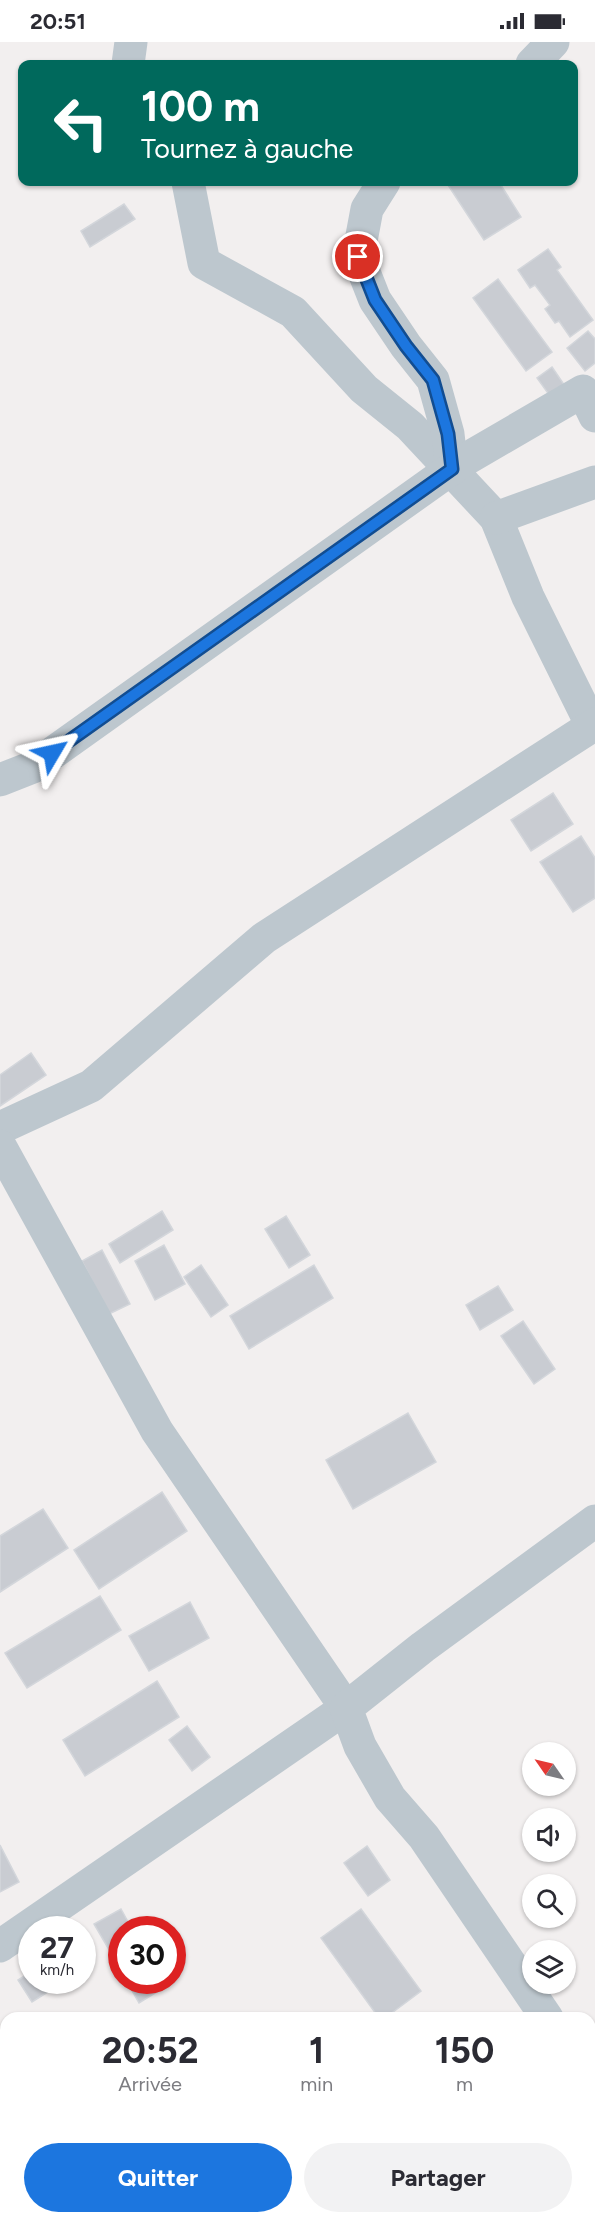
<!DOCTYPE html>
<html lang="fr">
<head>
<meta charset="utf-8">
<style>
	:root { --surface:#fff; --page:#f2f2f3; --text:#2b2b33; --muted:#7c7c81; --accent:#1c76df }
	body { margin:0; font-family:Figtree,sans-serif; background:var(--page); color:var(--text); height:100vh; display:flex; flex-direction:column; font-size:22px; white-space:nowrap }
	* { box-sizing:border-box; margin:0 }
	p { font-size:20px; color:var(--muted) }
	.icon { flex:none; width:33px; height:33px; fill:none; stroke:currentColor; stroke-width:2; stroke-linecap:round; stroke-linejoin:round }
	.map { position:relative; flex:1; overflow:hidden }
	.details { position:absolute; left:0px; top:1970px; width:596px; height:212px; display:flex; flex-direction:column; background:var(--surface); border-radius:18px 18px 0 0; box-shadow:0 2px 4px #0004 }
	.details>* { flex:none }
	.hud { position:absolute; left:18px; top:18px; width:560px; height:126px; border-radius:12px; box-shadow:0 2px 4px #0004; background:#00695c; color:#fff; overflow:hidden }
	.needle { width:39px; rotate:304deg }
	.controls { position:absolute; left:522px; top:1700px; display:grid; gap:12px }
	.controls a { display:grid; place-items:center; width:54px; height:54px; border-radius:50%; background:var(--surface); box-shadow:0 2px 4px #0004; font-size:30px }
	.speed { position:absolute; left:18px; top:1874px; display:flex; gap:12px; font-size:30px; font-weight:700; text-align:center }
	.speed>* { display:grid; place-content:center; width:78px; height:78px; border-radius:50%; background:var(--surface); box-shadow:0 2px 4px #0004; line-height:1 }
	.speed small { font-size:15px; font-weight:400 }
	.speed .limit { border:9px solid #d22; background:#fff; color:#111 }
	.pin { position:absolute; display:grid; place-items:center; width:51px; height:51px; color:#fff; margin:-26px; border:3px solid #fff; border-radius:50%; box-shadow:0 2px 6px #0007 }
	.me { position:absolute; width:66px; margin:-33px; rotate:54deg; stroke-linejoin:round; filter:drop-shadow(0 0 4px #0008) }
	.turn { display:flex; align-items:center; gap:21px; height:126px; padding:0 24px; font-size:27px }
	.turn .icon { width:78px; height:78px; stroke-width:2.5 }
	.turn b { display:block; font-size:42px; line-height:51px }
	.eta { display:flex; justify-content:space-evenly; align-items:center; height:102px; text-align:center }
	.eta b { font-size:36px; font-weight:700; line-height:42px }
	.cta { display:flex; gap:12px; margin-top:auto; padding:12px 24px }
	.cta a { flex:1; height:69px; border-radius:36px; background:var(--accent); color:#fff; font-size:24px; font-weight:700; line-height:69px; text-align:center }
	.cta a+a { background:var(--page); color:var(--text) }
	.status { display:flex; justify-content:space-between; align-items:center; height:42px; padding:0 30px; background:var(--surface); direction:ltr }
	.status svg { height:16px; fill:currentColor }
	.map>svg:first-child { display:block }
	.building { fill:#c9ccd2; stroke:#d3d6db; stroke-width:1.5 }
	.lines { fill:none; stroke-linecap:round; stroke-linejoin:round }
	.minor { stroke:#bdc7ce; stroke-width:33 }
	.route-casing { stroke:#124d91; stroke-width:15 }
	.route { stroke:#1c76df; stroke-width:10 }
</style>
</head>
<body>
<div class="status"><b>20:51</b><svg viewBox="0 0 49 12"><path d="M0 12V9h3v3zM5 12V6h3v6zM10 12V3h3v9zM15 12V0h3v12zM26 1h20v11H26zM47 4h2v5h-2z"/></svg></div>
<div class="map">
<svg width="595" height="2180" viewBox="0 0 595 2180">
	<rect width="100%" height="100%" fill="#f2efef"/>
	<g class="building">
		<polygon points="446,140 499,140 521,175 484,198"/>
		<polygon points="124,162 135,177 90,205 81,189"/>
		<polygon points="548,207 561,225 557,228 593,278 570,295 559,279 555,281 545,267 550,263 535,243 530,246 518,228"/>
		<polygon points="498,237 552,310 526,329 473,256"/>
		<polygon points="588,289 595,297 595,321 585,329 567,306"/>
		<polygon points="552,325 565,344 550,354 537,336"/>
		<polygon points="553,751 573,782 531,809 511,778"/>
		<polygon points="581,794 595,816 595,856 573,870 540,820"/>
		<polygon points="31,1011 46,1033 0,1064 0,1033"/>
		<polygon points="162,1169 173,1188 120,1221 109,1202"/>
		<polygon points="286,1174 310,1213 289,1226 265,1187"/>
		<polygon points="164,1203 185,1242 155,1258 135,1219"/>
		<polygon points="102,1208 130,1262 109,1272 82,1219"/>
		<polygon points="201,1223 228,1263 211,1275 184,1235"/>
		<polygon points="314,1223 333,1256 249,1307 230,1274"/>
		<polygon points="498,1244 513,1268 480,1288 466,1263"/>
		<polygon points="523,1279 555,1327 534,1342 501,1294"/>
		<polygon points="408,1371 436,1420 353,1467 326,1418"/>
		<polygon points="162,1450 187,1489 99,1547 74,1508"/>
		<polygon points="43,1467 68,1506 0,1550 0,1494"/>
		<polygon points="100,1554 121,1588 27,1646 5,1611"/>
		<polygon points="190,1560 209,1596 149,1629 129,1594"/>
		<polygon points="157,1639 179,1675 85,1734 63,1698"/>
		<polygon points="187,1684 210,1715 192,1729 169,1698"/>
		<polygon points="0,1803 19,1840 0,1850"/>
		<polygon points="367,1804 390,1838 368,1854 344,1821"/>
		<polygon points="121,1867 132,1887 122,1887 122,1930 94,1882"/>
		<polygon points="361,1867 421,1949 385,1976 379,1976 321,1896"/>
		<polygon points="82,1906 92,1922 82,1928"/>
		<polygon points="32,1929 32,1938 67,1938 32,1960 18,1938"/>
		<polygon points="126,1938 161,1938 165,1945 139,1961"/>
		<polygon points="590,2110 595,2119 595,2132 590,2136"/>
		<polygon points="590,2160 595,2168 595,2180 549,2180 556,2175 590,2175"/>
		<polygon points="388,2175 447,2175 439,2180 391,2180"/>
		<polygon points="503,2175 536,2175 528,2180 506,2180"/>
	</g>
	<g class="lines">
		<g class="minor">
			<polyline points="128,22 131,0"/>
			<polyline points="532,22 553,0"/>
			<polyline points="188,140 204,221 293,270 364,347 410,384 496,476 528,555 592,684"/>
			<polyline points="384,140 367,167 358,215 375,258 406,304 433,338 448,392 452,427"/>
			<polyline points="496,476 595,440"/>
			<polyline points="0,738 33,725 461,420 583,349 595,374"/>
			<polyline points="0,1086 91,1044 264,896 595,682"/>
			<polyline points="0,1104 157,1389 346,1666 0,1904"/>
			<polyline points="547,1976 424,1795 390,1756 360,1704 346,1666 423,1605 595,1479"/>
			<polyline points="590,2040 595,2049"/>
		</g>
	</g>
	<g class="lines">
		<g class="route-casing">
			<polyline id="route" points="52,711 452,427 448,392 433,338 406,304 375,258 358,215"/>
		</g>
		<use href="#route" class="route"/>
	</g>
</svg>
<div class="controls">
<a><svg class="needle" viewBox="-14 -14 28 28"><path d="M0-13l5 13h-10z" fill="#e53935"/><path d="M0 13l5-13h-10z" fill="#7c7c81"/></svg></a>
<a><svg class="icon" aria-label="sound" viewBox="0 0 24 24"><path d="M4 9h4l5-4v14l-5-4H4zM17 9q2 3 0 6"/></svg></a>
<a><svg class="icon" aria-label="search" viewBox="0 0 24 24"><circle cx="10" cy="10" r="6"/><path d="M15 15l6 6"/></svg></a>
<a><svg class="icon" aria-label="layers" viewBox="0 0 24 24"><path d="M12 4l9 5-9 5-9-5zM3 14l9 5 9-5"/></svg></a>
</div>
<div class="speed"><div>27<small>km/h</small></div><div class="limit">30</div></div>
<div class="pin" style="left:358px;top:215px;background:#d93025"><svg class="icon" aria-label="arrive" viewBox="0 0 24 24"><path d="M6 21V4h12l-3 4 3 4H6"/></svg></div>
<svg class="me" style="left:52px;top:711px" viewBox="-20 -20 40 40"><path d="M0-17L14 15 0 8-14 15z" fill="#1c76df" stroke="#fff" stroke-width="4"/></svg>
<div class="hud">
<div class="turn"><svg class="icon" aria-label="left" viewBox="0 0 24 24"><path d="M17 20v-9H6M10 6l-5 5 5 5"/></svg><div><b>100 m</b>Tournez à gauche</div></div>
</div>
<section class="details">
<div class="eta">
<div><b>20:52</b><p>Arrivée</p></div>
<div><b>1</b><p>min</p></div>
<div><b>150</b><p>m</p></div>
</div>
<div class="cta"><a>Quitter</a><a>Partager</a></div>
</section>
</div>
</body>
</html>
